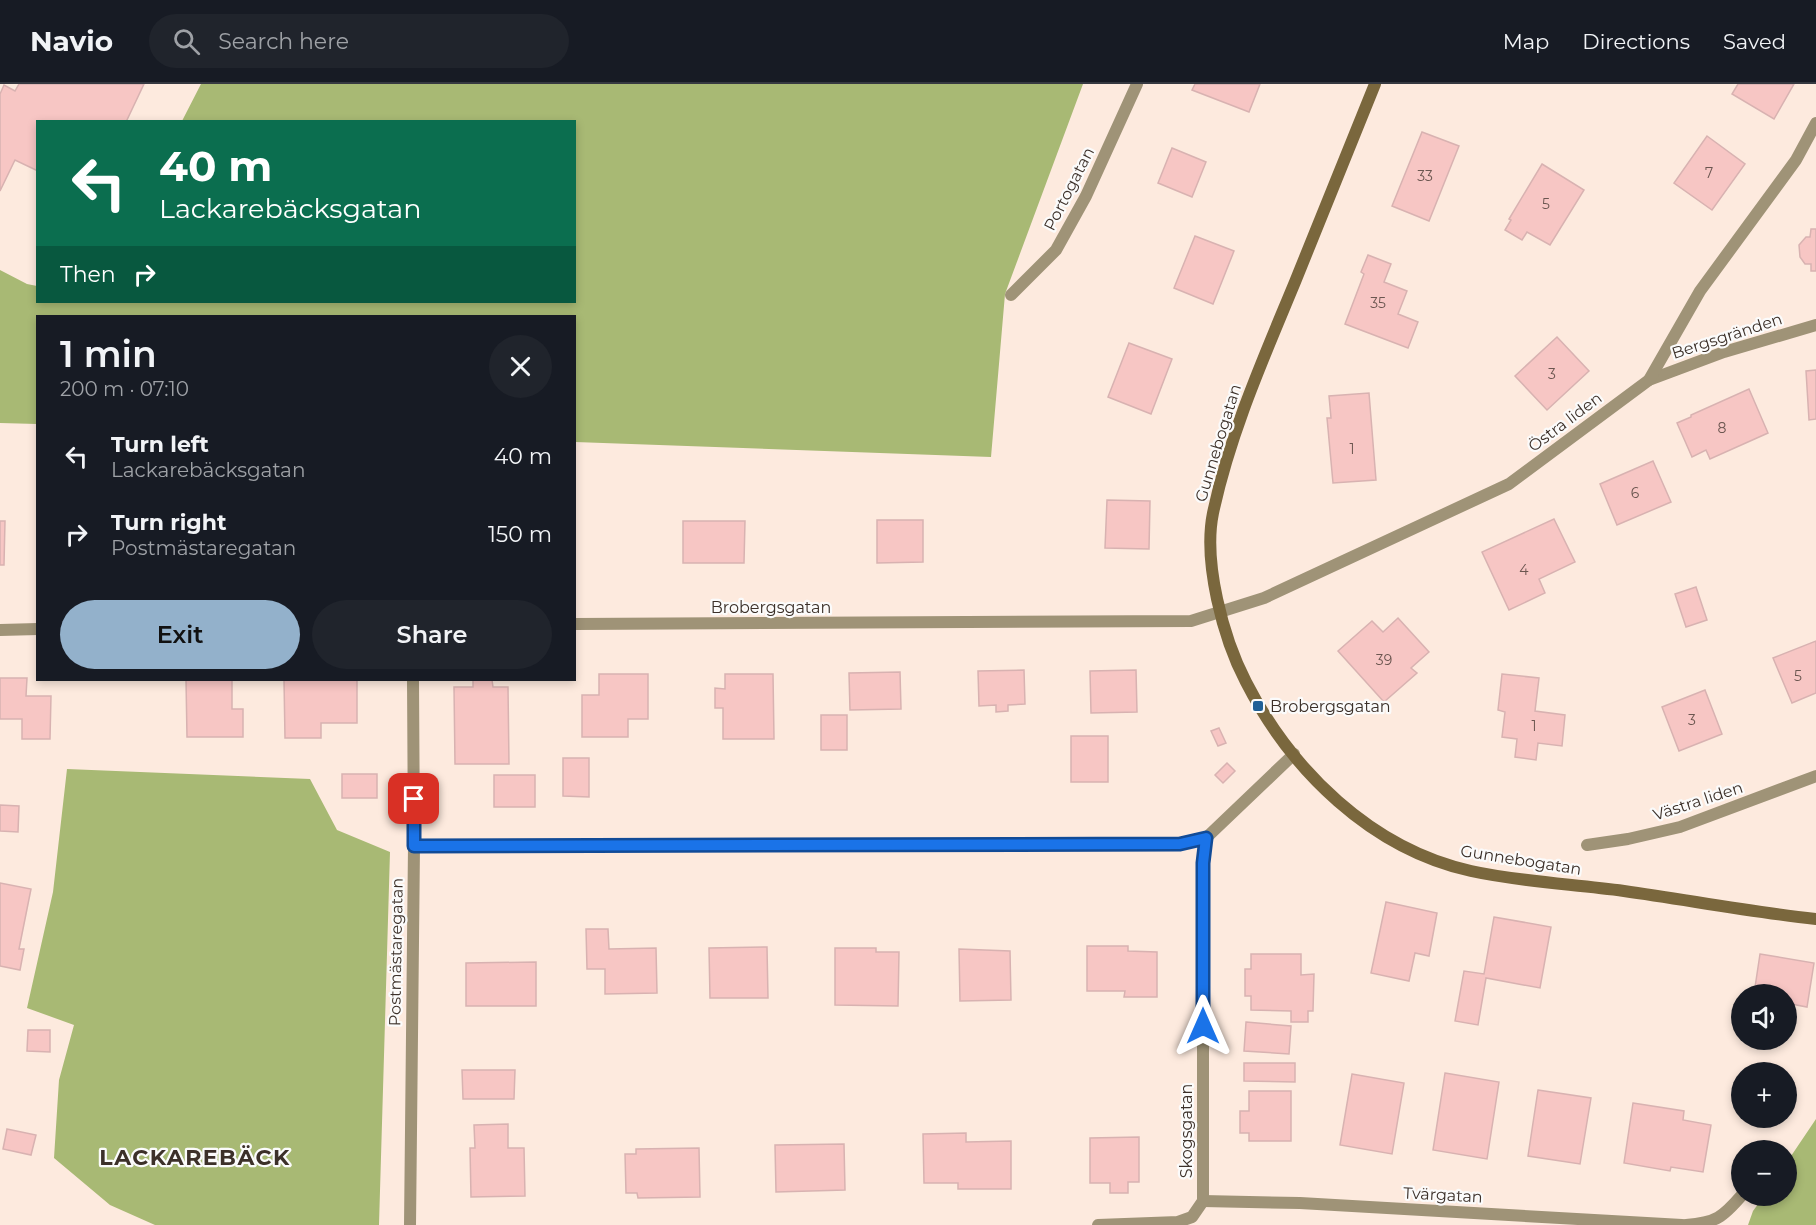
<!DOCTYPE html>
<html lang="en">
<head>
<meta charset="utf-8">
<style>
	:root { --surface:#171b24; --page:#20242c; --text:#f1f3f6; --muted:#9ea1a6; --line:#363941; --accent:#93b1cb }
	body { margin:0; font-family:Montserrat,sans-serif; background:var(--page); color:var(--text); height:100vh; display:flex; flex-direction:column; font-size:22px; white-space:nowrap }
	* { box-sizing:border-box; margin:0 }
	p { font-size:20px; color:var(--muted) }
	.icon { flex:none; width:33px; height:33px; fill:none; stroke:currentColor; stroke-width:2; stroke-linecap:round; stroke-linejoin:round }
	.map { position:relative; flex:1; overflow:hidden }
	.side { position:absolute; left:36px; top:231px; width:540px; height:366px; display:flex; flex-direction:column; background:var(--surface); border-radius:0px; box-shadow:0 3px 9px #0003 }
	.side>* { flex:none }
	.guide { position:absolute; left:36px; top:36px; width:540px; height:183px; border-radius:0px; box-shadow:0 3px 9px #0003; background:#0b6e4f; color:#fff; overflow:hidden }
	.controls { position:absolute; left:1731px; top:900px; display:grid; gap:12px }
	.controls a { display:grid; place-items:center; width:66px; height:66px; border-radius:50%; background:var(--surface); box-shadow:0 3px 9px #0003; font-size:30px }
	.pin { position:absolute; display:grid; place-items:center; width:51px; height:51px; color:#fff; margin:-26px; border-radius:12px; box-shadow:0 3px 9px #0006 }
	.me { position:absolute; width:66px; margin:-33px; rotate:0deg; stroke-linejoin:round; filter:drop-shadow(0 0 4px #0008) }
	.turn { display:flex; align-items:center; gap:21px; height:126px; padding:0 24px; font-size:27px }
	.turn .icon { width:78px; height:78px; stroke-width:2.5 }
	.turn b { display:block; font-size:42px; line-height:51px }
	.then { display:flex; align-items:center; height:57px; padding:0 24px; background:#0003; gap:12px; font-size:22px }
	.round { display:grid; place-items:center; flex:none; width:63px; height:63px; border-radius:32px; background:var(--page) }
	.headline { display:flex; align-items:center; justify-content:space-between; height:102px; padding:0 24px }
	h1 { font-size:36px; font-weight:600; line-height:45px }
	.action { display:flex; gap:12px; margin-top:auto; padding:12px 24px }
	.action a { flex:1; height:69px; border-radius:36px; background:var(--accent); color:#111; font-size:24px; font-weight:600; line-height:69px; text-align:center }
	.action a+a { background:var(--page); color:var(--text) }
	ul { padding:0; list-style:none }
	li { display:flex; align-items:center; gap:18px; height:78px; padding:0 24px }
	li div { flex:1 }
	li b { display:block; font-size:22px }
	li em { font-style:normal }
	header { display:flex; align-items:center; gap:36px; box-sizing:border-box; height:84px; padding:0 30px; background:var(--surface); border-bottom:2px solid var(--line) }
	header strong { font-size:28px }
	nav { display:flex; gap:33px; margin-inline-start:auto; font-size:21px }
	.search { width:420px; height:54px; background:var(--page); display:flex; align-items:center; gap:15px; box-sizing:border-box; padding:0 21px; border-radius:33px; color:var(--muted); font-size:22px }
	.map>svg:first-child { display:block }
	.forest { fill:#a8b974 }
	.building { fill:#f7c6c4; stroke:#d8b2b1; stroke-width:1.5 }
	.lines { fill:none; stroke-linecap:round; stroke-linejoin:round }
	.street { stroke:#9f9377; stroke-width:12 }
	.secondary { stroke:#7a673d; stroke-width:12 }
	.route-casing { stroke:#114b97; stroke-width:15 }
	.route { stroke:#1a73e8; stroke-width:10 }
	.poi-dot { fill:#216096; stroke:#fbfbfb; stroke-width:2 }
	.labels { text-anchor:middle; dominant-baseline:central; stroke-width:4.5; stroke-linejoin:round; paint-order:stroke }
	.number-label { font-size:14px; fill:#6b5650 }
	.street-label { font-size:16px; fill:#3c3029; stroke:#fbfbfb }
	.poi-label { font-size:16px; fill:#3c3029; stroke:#fbfbfb; text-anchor:start }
	.district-label { font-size:22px; font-weight:bold; letter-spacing:1.5px; fill:#3c3029; stroke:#fbfbfb }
</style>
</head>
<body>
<header>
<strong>Navio</strong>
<div class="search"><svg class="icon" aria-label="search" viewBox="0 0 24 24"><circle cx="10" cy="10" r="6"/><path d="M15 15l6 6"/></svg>Search here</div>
<nav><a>Map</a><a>Directions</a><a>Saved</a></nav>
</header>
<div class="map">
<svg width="1816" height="1141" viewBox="0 0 1816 1141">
	<rect width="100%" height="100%" fill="#fdeade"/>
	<g class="forest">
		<polygon points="201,0 1083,0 1005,210 991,373 575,358 574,232 38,232 37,340 0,339 0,186 27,200 37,202 38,218 574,218 574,38 182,37"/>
		<polygon points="67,685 310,695 337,746 390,768 379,1141 155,1141 110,1121 54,1074 59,996 74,941 27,924 53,808"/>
		<polygon points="1816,1035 1816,1141 1748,1141 1753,1127 1764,1112 1786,1112 1787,1078"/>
	</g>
	<g class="building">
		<polygon points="19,0 144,0 126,38 38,38 38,87 15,76 0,107 0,10 4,1 15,7"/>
		<polygon points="1195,0 1260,0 1249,28 1192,6"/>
		<polygon points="1738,0 1794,0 1774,35 1732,10"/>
		<polygon points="1422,48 1459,62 1429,137 1392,122"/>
		<polygon points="1707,52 1745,80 1712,126 1674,99"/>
		<polygon points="1172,64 1206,78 1192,113 1158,99"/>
		<polygon points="1542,80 1584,106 1550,161 1527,148 1522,156 1505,146 1511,136 1509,135"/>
		<polygon points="1811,145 1816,145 1816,187 1811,187 1811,180 1805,180 1800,173 1799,161 1806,153 1810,153"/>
		<polygon points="1195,152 1234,167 1213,220 1174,204"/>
		<polygon points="1368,171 1391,180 1384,198 1407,207 1398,230 1418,238 1408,264 1345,240 1364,190 1361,188"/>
		<polygon points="1557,253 1589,287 1547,326 1515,292"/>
		<polygon points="1129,259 1172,275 1151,330 1108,313"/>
		<polygon points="1816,286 1816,335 1809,336 1806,287"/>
		<polygon points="1749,305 1768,349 1710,375 1706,366 1692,373 1677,339 1691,333 1691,331"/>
		<polygon points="1369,309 1376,396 1333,399 1327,334 1331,334 1329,312"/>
		<polygon points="1653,377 1671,418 1617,441 1600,400"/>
		<polygon points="1107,416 1150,417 1149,465 1105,464"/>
		<polygon points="1554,435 1575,478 1539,495 1545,509 1509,526 1482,468"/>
		<polygon points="877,436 923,436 923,478 877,479"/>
		<polygon points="0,437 5,437 4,481 0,481"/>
		<polygon points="683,437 745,437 744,479 683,479"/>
		<polygon points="1696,503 1707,536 1686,543 1675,510"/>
		<polygon points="1398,534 1429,568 1411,584 1417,589 1384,618 1338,567 1372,537 1383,548"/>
		<polygon points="1816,557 1816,609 1792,619 1773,574"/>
		<polygon points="1024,586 1025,620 1008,621 1008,627 996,628 996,621 979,622 978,587"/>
		<polygon points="1136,586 1137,628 1091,629 1090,587"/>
		<polygon points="900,588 901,625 850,626 849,589"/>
		<polygon points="599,590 648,590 648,635 628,635 628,653 582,653 582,611 599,611"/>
		<polygon points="725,590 773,590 774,655 723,655 723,624 715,624 715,604 725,605"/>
		<polygon points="1502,590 1539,594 1535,627 1565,631 1562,662 1538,659 1536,676 1515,673 1517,655 1502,653 1505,628 1498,626"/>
		<polygon points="0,594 27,594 26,612 51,612 50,655 22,655 22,635 0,635"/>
		<polygon points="186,596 232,596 232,625 243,625 243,653 187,653"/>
		<polygon points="284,596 357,596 357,639 321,639 321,654 285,654"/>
		<polygon points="473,596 492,596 493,603 508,603 509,680 455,680 454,603 473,603"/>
		<polygon points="1705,606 1722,650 1679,667 1662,623"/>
		<rect x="821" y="631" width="26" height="35"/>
		<polygon points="1219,644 1226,659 1218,662 1211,647"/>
		<rect x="1071" y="652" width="37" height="46"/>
		<polygon points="563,674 589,674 589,713 563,712"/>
		<polygon points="1227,679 1235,687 1223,699 1215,691"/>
		<rect x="342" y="690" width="35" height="24"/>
		<rect x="494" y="691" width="41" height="32"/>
		<polygon points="0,721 19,722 18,748 0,747"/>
		<polygon points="0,799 31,805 19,865 24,865 20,886 0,882"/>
		<polygon points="1386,818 1437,829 1429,872 1415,869 1409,897 1371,889"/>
		<polygon points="1494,833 1551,843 1540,904 1486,894 1478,941 1455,937 1464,887 1484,890"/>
		<polygon points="586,845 608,845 609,865 656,864 657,909 605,910 605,885 587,885"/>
		<polygon points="1087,862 1128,862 1128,867 1157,868 1157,913 1124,913 1125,907 1087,907"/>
		<polygon points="767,863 768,914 710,914 709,864"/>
		<polygon points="835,864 876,864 876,868 899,868 898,922 835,921"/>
		<polygon points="959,865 1010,867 1011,916 960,917"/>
		<polygon points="1251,870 1301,870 1301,891 1314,890 1313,927 1308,927 1308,938 1291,938 1291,927 1251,926 1251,912 1245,912 1245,885 1251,885"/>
		<polygon points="1760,870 1814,879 1807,923 1791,920 1789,934 1786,933 1786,910 1754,910"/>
		<polygon points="536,878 536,922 466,922 466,879"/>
		<polygon points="1246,938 1291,942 1289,970 1244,967"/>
		<polygon points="28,946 50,946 50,968 27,967"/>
		<polygon points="1244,979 1295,979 1295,998 1244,997"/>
		<polygon points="462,986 515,986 514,1015 463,1015"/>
		<polygon points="1445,989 1499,998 1487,1075 1433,1066"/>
		<polygon points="1352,990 1404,999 1392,1070 1340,1061"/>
		<polygon points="1538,1006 1591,1014 1580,1080 1528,1072"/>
		<polygon points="1249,1007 1291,1007 1291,1057 1249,1057 1249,1049 1240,1049 1240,1027 1249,1027"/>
		<polygon points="1633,1019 1684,1027 1683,1036 1711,1041 1703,1088 1671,1083 1670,1087 1624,1079"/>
		<polygon points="508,1040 508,1064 524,1064 525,1112 471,1113 470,1064 475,1064 474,1041"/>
		<polygon points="7,1045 36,1051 31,1071 3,1065"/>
		<polygon points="966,1049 966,1058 1011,1057 1011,1105 958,1105 958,1099 924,1099 923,1050"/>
		<polygon points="1139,1053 1139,1098 1128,1098 1128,1109 1110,1109 1110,1099 1090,1099 1090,1054"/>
		<polygon points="844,1060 845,1106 776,1108 775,1061"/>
		<polygon points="699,1064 700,1113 638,1114 637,1109 626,1109 625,1070 636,1070 636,1065"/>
	</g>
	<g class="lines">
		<g class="street">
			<polyline points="1011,211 1056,166 1086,112 1137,0"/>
			<polyline points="1649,296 1724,268 1816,241"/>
			<polyline points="574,540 1191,537 1264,514 1509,400 1649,296 1700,207 1796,76 1816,39"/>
			<polyline points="0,546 38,545"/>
			<polyline points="1587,761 1628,755 1680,743 1816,692"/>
			<polyline points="414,762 1180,760 1206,754 1294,670"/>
			<polyline points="1203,1117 1300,1119 1682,1141"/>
			<polyline points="410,1141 414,762 413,596"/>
			<polyline points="1098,1141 1178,1138 1192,1133 1203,1117 1203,779 1206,754"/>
			<path d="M1686,1141C1716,1139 1723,1133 1742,1111"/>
		</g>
		<path class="secondary" d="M1375,0C1348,66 1322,132 1295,198C1264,273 1230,349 1213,429C1203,478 1223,554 1246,598C1291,686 1371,765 1471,787C1521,798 1573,800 1624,807C1688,816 1752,828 1816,835"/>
	</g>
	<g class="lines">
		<g class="route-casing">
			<polyline id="route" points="414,715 414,762 1180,760 1206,754 1203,779 1203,942"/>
		</g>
		<use href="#route" class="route"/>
	</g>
	<rect class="poi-dot" x="1252" y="616" width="12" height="12" rx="3"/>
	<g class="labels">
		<g class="number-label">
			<text x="1709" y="89">7</text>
			<text x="1425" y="92">33</text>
			<text x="1546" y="120">5</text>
			<text x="1378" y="219">35</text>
			<text x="1552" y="290">3</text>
			<text x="1722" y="344">8</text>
			<text x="1352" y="365">1</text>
			<text x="1635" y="409">6</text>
			<text x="1524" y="486">4</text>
			<text x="1384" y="576">39</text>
			<text x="1798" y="592">5</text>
			<text x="1692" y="636">3</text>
			<text x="1534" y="642">1</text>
		</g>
		<g class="street-label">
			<text transform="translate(1069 105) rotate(-63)">Portogatan</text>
			<text transform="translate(1727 252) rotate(-18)">Bergsgränden</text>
			<text transform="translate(1565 338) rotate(-37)">Östra liden</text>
			<text transform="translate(1218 359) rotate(-73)">Gunnebogatan</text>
			<text x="771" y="523">Brobergsgatan</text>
			<text transform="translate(1698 717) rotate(-18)">Västra liden</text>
			<text transform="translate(1521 776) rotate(9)">Gunnebogatan</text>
			<text transform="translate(396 868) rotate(-89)">Postmästaregatan</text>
			<text transform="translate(1186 1047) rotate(-90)">Skogsgatan</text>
			<text transform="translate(1443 1111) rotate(3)">Tvärgatan</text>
		</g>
		<g class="poi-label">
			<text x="1270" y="622">Brobergsgatan</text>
		</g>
		<g class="district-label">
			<text x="195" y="1073">LACKAREBÄCK</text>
		</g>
	</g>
</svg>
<div class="controls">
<a><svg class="icon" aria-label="sound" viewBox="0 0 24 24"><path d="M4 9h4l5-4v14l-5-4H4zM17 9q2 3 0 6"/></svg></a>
<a>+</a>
<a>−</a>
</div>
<div class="pin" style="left:414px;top:715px;background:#d93025"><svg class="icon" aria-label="arrive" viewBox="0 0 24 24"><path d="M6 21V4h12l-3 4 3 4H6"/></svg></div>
<svg class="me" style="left:1203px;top:942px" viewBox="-20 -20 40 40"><path d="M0-17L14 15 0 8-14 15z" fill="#1a73e8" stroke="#fff" stroke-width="4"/></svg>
<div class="guide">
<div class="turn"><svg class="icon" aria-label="left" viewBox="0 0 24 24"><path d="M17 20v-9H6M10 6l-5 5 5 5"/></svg><div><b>40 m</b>Lackarebäcksgatan</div></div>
<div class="then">Then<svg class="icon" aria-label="right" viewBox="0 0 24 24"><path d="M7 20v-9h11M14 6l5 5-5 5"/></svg></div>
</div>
<section class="side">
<div class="headline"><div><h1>1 min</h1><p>200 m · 07:10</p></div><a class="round"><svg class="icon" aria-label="close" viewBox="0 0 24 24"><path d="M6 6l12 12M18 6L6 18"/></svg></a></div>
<ul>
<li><svg class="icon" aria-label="left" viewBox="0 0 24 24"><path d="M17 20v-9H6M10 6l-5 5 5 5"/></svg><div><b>Turn left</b><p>Lackarebäcksgatan</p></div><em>40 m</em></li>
<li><svg class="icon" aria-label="right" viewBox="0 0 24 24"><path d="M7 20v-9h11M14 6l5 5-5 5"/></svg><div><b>Turn right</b><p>Postmästaregatan</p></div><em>150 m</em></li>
</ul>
<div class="action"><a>Exit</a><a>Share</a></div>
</section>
</div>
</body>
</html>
